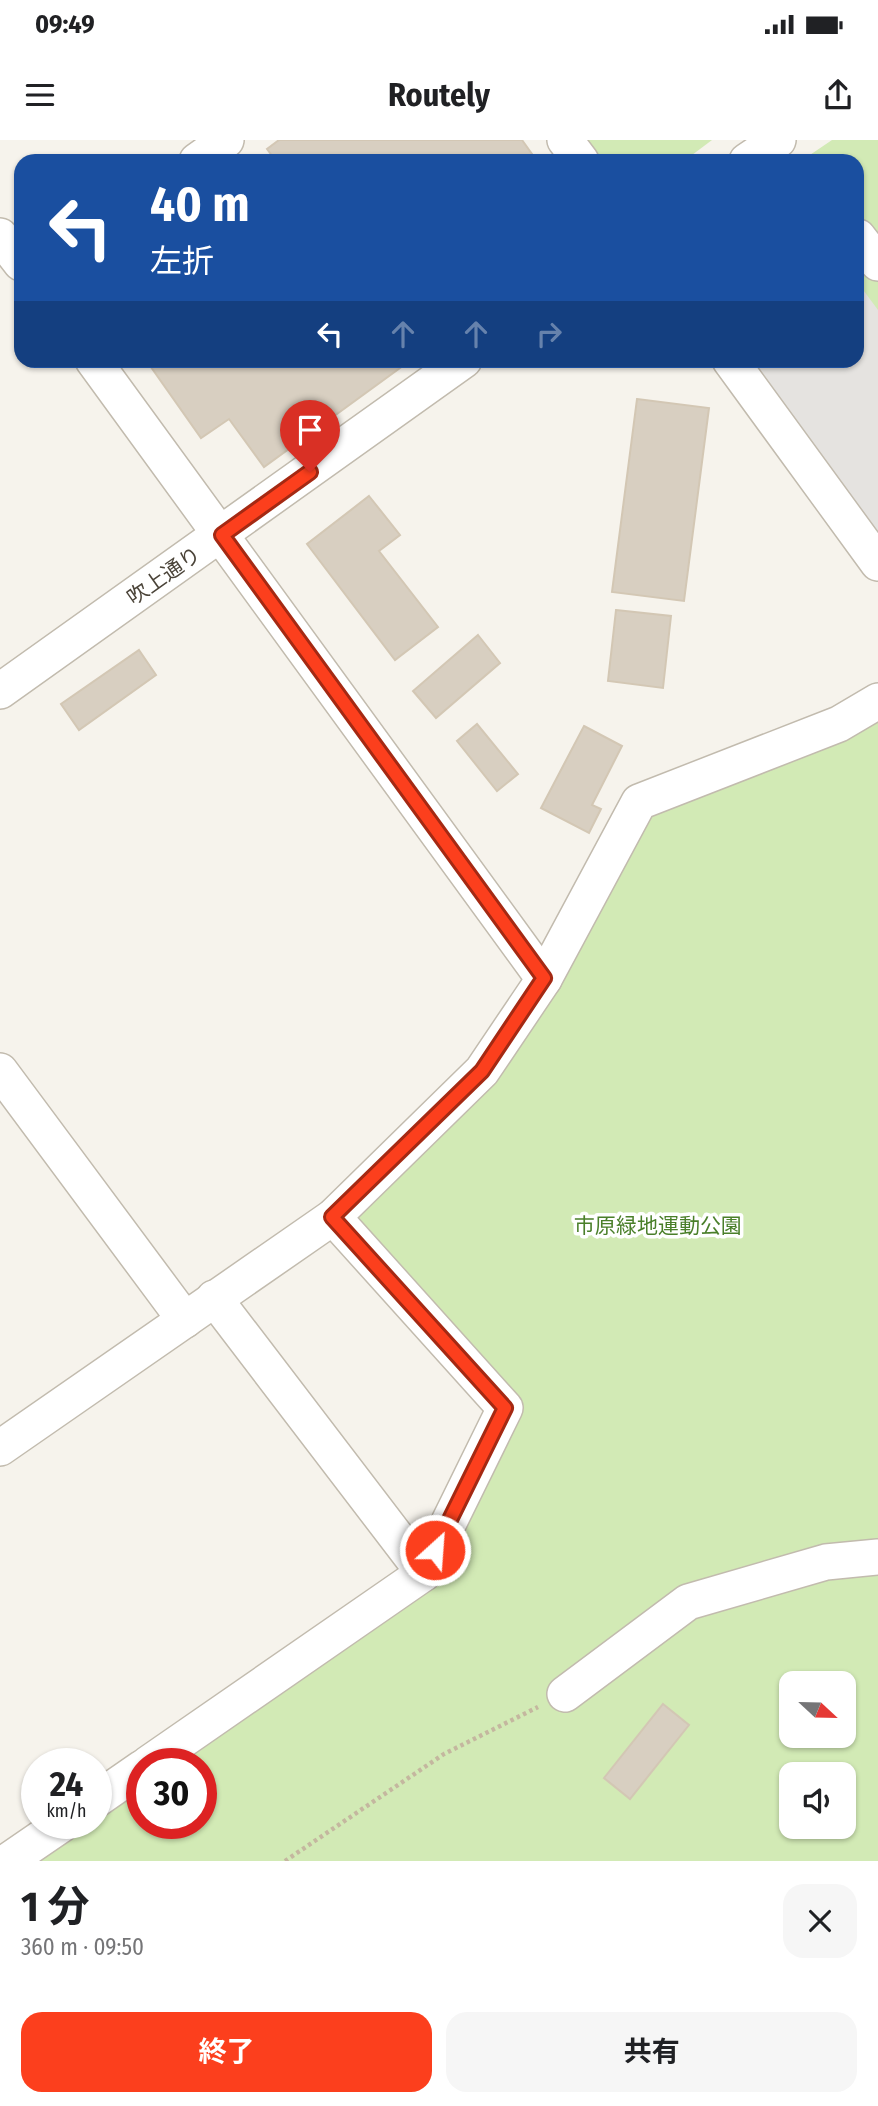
<!DOCTYPE html>
<html lang="ja">
<head>
<meta charset="utf-8">
<style>
	:root { --surface:#fff; --page:#f6f6f6; --text:#202124; --muted:#757577; --accent:#fc3f1d }
	body { margin:0; font-family:"Fira Sans Condensed","Noto Sans JP",sans-serif; background:var(--page); color:var(--text); height:100vh; display:flex; flex-direction:column; font-size:26px; white-space:nowrap }
	* { box-sizing:border-box; margin:0 }
	p { font-size:23px; color:var(--muted) }
	.icon { flex:none; width:38px; height:38px; fill:none; stroke:currentColor; stroke-width:2; stroke-linecap:round; stroke-linejoin:round }
	.map { position:relative; height:1721px; overflow:hidden }
	.drawer { display:flex; flex-direction:column; background:var(--surface); flex:1 }
	.drawer>* { flex:none }
	.top-card { position:absolute; left:14px; top:14px; width:850px; height:214px; border-radius:21px; box-shadow:0 2px 5px #0004; background:#1a4fa0; color:#fff; overflow:hidden }
	.needle { width:46px; rotate:112deg }
	.buttons { position:absolute; left:779px; top:1531px; display:grid; gap:14px }
	.buttons a { display:grid; place-items:center; width:77px; height:77px; border-radius:14px; background:var(--surface); box-shadow:0 2px 5px #0004; font-size:35px }
	.speed { position:absolute; left:21px; top:1608px; display:flex; gap:14px; font-size:35px; font-weight:700; text-align:center }
	.speed>* { display:grid; place-content:center; width:91px; height:91px; border-radius:50%; background:var(--surface); box-shadow:0 2px 5px #0004; line-height:1 }
	.speed small { font-size:18px; font-weight:400 }
	.speed .limit { border:10px solid #d22; background:#fff; color:#111 }
	.pin { position:absolute; display:grid; place-items:center; width:60px; height:60px; color:#fff; margin:-72px -30px; border-radius:50% 50% 50% 0; rotate:-45deg; box-shadow:0 0 7px #0007 }
	.pin .icon { rotate:45deg }
	.me { position:absolute; width:77px; margin:-38px; rotate:26deg; stroke-linejoin:round; filter:drop-shadow(0 0 5px #0008) }
	.turn { display:flex; align-items:center; gap:24px; height:147px; padding:0 21px; font-size:32px }
	.turn .icon { width:91px; height:91px; stroke-width:2.5 }
	.turn b { display:block; font-size:49px; line-height:60px }
	.lanes { display:flex; align-items:center; height:66px; padding:0 21px; background:#0003; justify-content:center; gap:35px; direction:ltr }
	.lanes .off { opacity:.35 }
	.round { display:grid; place-items:center; flex:none; width:74px; height:74px; border-radius:21px; background:var(--page) }
	.overview { display:flex; align-items:center; justify-content:space-between; height:119px; padding:0 21px }
	h1 { font-size:42px; font-weight:700; line-height:52px }
	.action { display:flex; gap:14px; margin-top:auto; padding:14px 21px }
	.action a { flex:1; height:80px; border-radius:21px; background:var(--accent); color:#fff; font-size:28px; font-weight:700; line-height:80px; text-align:center }
	.action a+a { background:var(--page); color:var(--text) }
	.status { display:flex; justify-content:space-between; align-items:center; height:49px; padding:0 35px; background:var(--surface); direction:ltr }
	.status svg { height:19px; fill:currentColor }
	header { display:flex; justify-content:space-between; align-items:center; height:91px; padding:0 21px; background:var(--surface); font-size:32px; font-weight:700 }
	.map>svg:first-child { display:block }
	.green { fill:#d2eab5; fill-rule:evenodd }
	.parking { fill:#e5e3e0 }
	.building { fill:#d8cfc1; stroke:#d3c7b4; stroke-width:2 }
	.lines { fill:none; stroke-linecap:round; stroke-linejoin:round }
	.minor-casing { stroke:#c2bbae; stroke-width:38 }
	.path { stroke:#c4b79f; stroke-width:4.5; stroke-dasharray:3.5 3.5; stroke-linecap:butt }
	.minor { stroke:#fff; stroke-width:35 }
	.route-casing { stroke:#a42913; stroke-width:18 }
	.route { stroke:#fc3f1d; stroke-width:12 }
	.labels { text-anchor:middle; dominant-baseline:central; stroke-width:7; stroke-linejoin:round; paint-order:stroke }
	.street-label { font-size:21px; fill:#4b4439; stroke:#fff }
	.park-label { font-size:21px; fill:#4a7f2a; stroke:#fff }
</style>
</head>
<body>
<div class="status"><b>09:49</b><svg viewBox="0 0 49 12"><path d="M0 12V9h3v3zM5 12V6h3v6zM10 12V3h3v9zM15 12V0h3v12zM26 1h20v11H26zM47 4h2v5h-2z"/></svg></div>
<header><svg class="icon" aria-label="menu" viewBox="0 0 24 24"><path d="M4 6h16M4 12h16M4 18h16"/></svg>Routely<svg class="icon" aria-label="share" viewBox="0 0 24 24"><path d="M12 15V3M7 8l5-5 5 5M5 13v7h14v-7"/></svg></header>
<div class="map">
<svg width="878" height="1721" viewBox="0 0 878 1721">
	<rect width="100%" height="100%" fill="#f6f3ec"/>
	<g class="green">
		<polygon points="586,0 712,0 684,21 603,21"/>
		<polygon points="832,0 878,0 878,404 858,220 858,21 801,21"/>
		<path d="M878,578V1721H33L88,1684H96V1677L142,1646V1684H201V1624H173L435,1443L522,1265L353,1078L493,940L649,674ZM791,1544H844V1596H791ZM791,1634H844V1687H791Z"/>
	</g>
	<polygon class="parking" points="858,143 878,170 878,409 744,221 858,220"/>
	<g class="building">
		<polygon points="279,0 522,0 537,21 276,21 267,9"/>
		<polygon points="146,220 411,220 264,327 229,279 201,298"/>
		<polygon points="637,259 709,268 684,461 612,452"/>
		<polygon points="369,356 400,395 379,411 438,487 395,520 307,404"/>
		<polygon points="616,470 671,476 663,548 608,541"/>
		<polygon points="478,495 500,523 436,578 413,551"/>
		<polygon points="139,510 156,535 79,590 61,564"/>
		<polygon points="477,584 518,634 497,651 457,601"/>
		<polygon points="584,586 622,606 592,665 601,669 589,693 541,668"/>
		<polygon points="663,1564 689,1585 630,1659 604,1638"/>
	</g>
	<g class="lines">
		<g class="minor-casing">
			<g id="minor">
				<polyline points="565,0 581,21"/>
				<polyline points="197,21 226,0"/>
				<polyline points="747,21 778,0"/>
				<polyline points="0,96 21,123"/>
				<polyline points="858,97 878,123"/>
				<polyline points="93,220 544,839"/>
				<polyline points="730,220 878,423"/>
				<polyline points="0,551 464,220"/>
				<polyline points="0,931 185,1180"/>
				<polyline points="214,1158 424,1433"/>
				<polyline points="0,1308 333,1077 482,931 544,839 639,662 839,584 878,561"/>
				<polyline points="565,1554 688,1462 826,1422 878,1417"/>
				<polyline points="148,1624 424,1433 505,1268 333,1077"/>
				<polyline points="96,1660 142,1628"/>
				<polyline points="8,1721 62,1684"/>
			</g>
		</g>
		<polyline class="path" points="285,1721 444,1614 538,1567"/>
		<use href="#minor" class="minor"/>
	</g>
	<g class="lines">
		<g class="route-casing">
			<polyline id="route" points="310,332 222,395 544,838 482,931 332,1077 505,1268 435,1410"/>
		</g>
		<use href="#route" class="route"/>
	</g>
	<g class="labels">
		<g class="street-label">
			<text transform="translate(164 436) rotate(-35)">吹上通り</text>
		</g>
		<g class="park-label">
			<text x="658" y="1086">市原緑地運動公園</text>
		</g>
	</g>
</svg>
<div class="buttons">
<a><svg class="needle" viewBox="-14 -14 28 28"><path d="M0-13l5 13h-10z" fill="#e53935"/><path d="M0 13l5-13h-10z" fill="#757577"/></svg></a>
<a><svg class="icon" aria-label="sound" viewBox="0 0 24 24"><path d="M4 9h4l5-4v14l-5-4H4zM17 9q2 3 0 6"/></svg></a>
</div>
<div class="speed"><div>24<small>km/h</small></div><div class="limit">30</div></div>
<div class="pin" style="left:310px;top:332px;background:#d93025"><svg class="icon" aria-label="arrive" viewBox="0 0 24 24"><path d="M6 21V4h12l-3 4 3 4H6"/></svg></div>
<svg class="me" style="left:435px;top:1410px" viewBox="-20 -20 40 40"><circle r="17" fill="#fc3f1d" stroke="#fff" stroke-width="3"/><path d="M0-11L8 9 0 5-8 9z" fill="#fff"/></svg>
<div class="top-card">
<div class="turn"><svg class="icon" aria-label="left" viewBox="0 0 24 24"><path d="M17 20v-9H6M10 6l-5 5 5 5"/></svg><div><b>40 m</b>左折</div></div>
<div class="lanes"><svg class="icon" aria-label="left" viewBox="0 0 24 24"><path d="M17 20v-9H6M10 6l-5 5 5 5"/></svg><svg class="icon off" aria-label="ahead" viewBox="0 0 24 24"><path d="M12 20V5M6 11l6-6 6 6"/></svg><svg class="icon off" aria-label="ahead" viewBox="0 0 24 24"><path d="M12 20V5M6 11l6-6 6 6"/></svg><svg class="icon off" aria-label="right" viewBox="0 0 24 24"><path d="M7 20v-9h11M14 6l5 5-5 5"/></svg></div>
</div>
</div>
<section class="drawer">
<div class="overview"><div><h1>1 分</h1><p>360 m · 09:50</p></div><a class="round"><svg class="icon" aria-label="close" viewBox="0 0 24 24"><path d="M6 6l12 12M18 6L6 18"/></svg></a></div>
<div class="action"><a>終了</a><a>共有</a></div>
</section>
</body>
</html>
